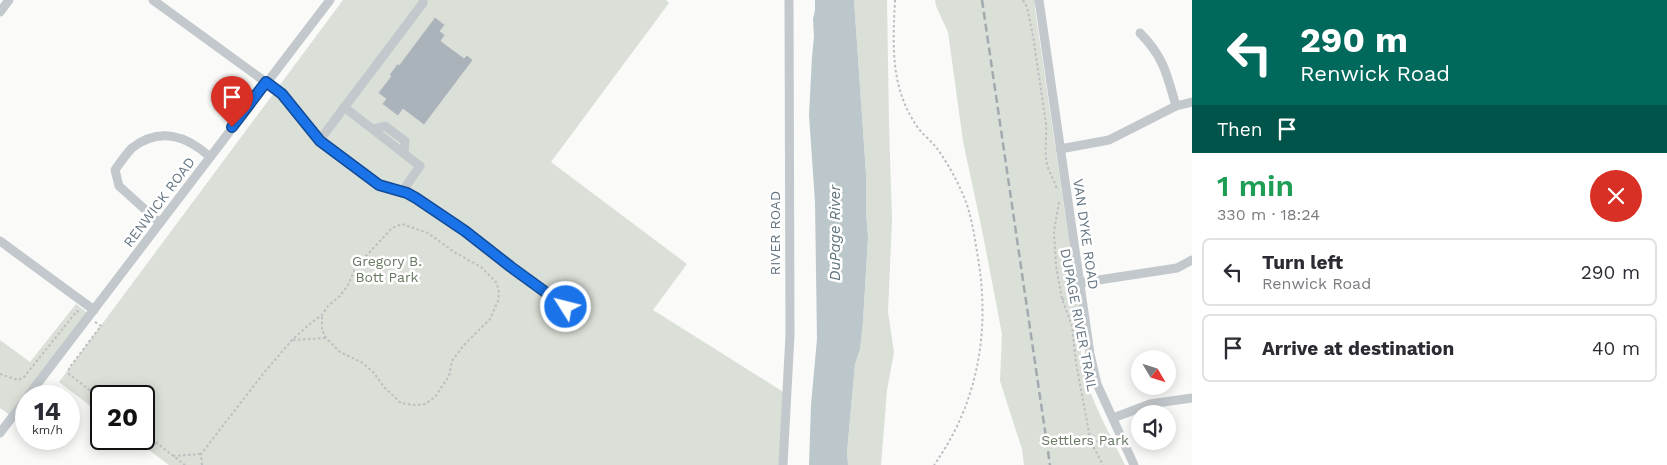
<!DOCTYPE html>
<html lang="en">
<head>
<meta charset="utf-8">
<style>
	:root { --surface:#fff; --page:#f2f2f3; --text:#2b2b33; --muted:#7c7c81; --line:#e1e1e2 }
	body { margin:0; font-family:"Work Sans",sans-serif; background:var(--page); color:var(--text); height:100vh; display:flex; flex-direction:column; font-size:19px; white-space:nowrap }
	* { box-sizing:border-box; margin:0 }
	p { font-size:16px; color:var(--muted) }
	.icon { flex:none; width:28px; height:28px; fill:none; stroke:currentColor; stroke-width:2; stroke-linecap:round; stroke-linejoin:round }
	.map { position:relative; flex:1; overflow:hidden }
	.side { display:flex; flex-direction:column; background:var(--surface); width:475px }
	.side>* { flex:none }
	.guide { background:#00695c; color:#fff; overflow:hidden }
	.needle { width:32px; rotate:128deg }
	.fabs { position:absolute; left:1131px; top:350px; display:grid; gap:10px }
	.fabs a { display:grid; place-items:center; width:45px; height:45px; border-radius:50%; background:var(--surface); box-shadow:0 2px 12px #0003; font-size:25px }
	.speed { position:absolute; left:15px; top:385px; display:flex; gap:10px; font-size:25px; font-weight:700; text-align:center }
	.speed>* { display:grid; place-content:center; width:65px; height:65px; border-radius:50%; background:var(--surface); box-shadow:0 2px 12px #0003; line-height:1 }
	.speed small { font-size:12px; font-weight:400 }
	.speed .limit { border:2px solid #111; border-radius:8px; background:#fff; color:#111 }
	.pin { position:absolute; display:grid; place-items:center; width:42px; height:42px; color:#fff; margin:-51px -21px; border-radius:50% 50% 50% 0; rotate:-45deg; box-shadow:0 0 5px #0007 }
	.pin .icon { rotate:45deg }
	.me { position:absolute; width:55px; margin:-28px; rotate:306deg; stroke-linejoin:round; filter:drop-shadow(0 0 4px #0008) }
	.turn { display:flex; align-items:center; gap:18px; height:105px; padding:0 25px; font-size:22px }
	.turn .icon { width:65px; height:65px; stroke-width:2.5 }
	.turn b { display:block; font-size:35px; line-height:42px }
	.then { display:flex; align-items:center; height:48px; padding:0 25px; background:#0003; gap:10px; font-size:19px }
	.round { display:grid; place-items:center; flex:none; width:52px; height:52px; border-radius:26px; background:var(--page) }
	.head { display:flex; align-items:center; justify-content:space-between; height:85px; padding:0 25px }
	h1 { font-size:30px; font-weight:600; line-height:38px; color:#1e9e55 }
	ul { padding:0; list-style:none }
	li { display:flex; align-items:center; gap:15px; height:68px; margin:0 10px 8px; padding:0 15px; border:2px solid var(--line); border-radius:8px }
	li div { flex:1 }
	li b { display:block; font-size:19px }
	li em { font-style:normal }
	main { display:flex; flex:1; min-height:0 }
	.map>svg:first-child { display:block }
	.green { fill:#dadfd7 }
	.water { fill:#bbc7cb }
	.building { fill:#aab3b9; stroke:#dcdcda }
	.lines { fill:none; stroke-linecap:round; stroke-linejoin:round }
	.path { stroke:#bbbfc2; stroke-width:2; stroke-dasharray:2.5 2.5; stroke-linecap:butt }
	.minor { stroke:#c3c8cc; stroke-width:9 }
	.rail { stroke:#a2aab0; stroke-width:2.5; stroke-dasharray:8 4; stroke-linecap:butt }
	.route-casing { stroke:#114b97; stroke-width:12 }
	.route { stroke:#1a73e8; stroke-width:9 }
	.labels { text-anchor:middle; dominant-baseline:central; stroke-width:5; stroke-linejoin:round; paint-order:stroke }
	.street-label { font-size:14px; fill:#657683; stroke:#fff }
	.park-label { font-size:14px; fill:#687a64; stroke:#fff }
	.water-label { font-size:15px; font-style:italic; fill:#60757c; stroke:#fff }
</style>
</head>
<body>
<main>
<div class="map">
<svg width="1192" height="465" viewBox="0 0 1192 465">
	<rect width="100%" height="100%" fill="#fafaf8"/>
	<g class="green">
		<polygon points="343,0 666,0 669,3 551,162 687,264 653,310 785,393 780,465 169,465 134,439 144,439 144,396 101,396 101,414 59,382"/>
		<polygon points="854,0 887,0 889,125 892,219 888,312 894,352 887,390 881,465 848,465 847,452 855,364 860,349 863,322 868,237 866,212 866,174"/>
		<path d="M935,0H1035V9L1078,302C1079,327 1079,352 1085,376C1094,407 1111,436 1125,465H1024L1022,449L1000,381L1002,334L983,235L963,141L948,32L936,6Z"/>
		<polygon points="76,304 90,315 14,418 0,408 0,340 30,362"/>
	</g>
	<polygon class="water" points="815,0 854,0 866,174 866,212 868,237 863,322 860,349 855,364 847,452 848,465 809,465 811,405 817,339 815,202 809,115 812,57 814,36 813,19 815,10"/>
	<polygon class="building" points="435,17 445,25 440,31 445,35 441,41 464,58 467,55 473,60 424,125 403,109 398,116 382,104 386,99 378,93 391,76 389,75 398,63 399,65"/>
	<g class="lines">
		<g class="path">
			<path d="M895,0C893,43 890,83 914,122C919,131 929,139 936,147C947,162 957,180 964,197C971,214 974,233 977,252C991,328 979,402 934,465"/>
			<path d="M1023,0L1027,7L1033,36L1046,124C1047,137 1044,151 1047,164C1049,173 1055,181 1057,190"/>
			<polyline points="1059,202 1054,231 1056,266 1062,299 1072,326 1076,363 1089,432 1092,444 1103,465"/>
			<polyline points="1062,299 1072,298"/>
			<polyline points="95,322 101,326 69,368 69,374 101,399"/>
			<polyline points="293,340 326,338"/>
			<polyline points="0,374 18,380 24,377 77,311 81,313"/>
			<polyline points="144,433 185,465"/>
			<polyline points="1092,444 1110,435"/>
			<polyline points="173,456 201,454"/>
			<polyline points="202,465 201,454 263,374 292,340 311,323 322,315 328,306 340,296 348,285 356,267 392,228 402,224 428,233 454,252 481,267 497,283 499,293 498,301 490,319 463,346 452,361 449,376 435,397 425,404 414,405 401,403 384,387 374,373 363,363 340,352 326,338 322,330 322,315"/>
		</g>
		<g class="minor">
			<polyline points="153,0 282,94 320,141 379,185 407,193 416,198 465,231 511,267 566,307"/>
			<polyline points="1039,0 1090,354 1097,384 1134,465"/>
			<polyline points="0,12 9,0"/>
			<path d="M1140,33C1164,57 1167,75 1176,106"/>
			<polyline points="344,107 420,166 402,192"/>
			<polyline points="373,129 385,126 405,141 404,153"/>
			<polyline points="319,141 423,3 423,0"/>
			<polyline points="1060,149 1109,140 1176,106 1192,102"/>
			<path d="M160,223L119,186L115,170C120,163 126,154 132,148C159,127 186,135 210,157"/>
			<polyline points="0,241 94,310"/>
			<polyline points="1079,283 1177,268 1192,260"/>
			<polyline points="28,396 330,0"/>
			<polyline points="1113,418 1150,404 1192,398"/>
			<polyline points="0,433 26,399"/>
			<polyline points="783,465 790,335 789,0"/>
		</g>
		<polyline class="rail" points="982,0 1050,465"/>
	</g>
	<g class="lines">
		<g class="route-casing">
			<polyline id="route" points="232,127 266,82 282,94 320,141 379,185 407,193 416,198 465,231 511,267 566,307"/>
		</g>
		<use href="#route" class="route"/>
	</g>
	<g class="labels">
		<g class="street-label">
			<text transform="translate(159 202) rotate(-53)">RENWICK ROAD</text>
			<text transform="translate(775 233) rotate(-90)">RIVER ROAD</text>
			<text transform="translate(1086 234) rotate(82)">VAN DYKE ROAD</text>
			<text transform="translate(1079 320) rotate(79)">DUPAGE RIVER TRAIL</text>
		</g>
		<g class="park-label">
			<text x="387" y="261">Gregory B.<tspan x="387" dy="16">Bott Park</tspan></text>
			<text x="1085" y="440">Settlers Park</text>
		</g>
		<g class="water-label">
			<text transform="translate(835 233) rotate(-90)">DuPage River</text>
		</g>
	</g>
</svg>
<div class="fabs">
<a><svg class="needle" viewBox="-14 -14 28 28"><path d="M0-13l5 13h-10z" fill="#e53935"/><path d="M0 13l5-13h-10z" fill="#7c7c81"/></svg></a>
<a><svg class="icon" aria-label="sound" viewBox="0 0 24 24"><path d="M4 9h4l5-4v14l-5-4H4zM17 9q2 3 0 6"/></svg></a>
</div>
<div class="speed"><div>14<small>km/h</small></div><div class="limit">20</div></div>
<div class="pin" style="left:232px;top:127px;background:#d93025"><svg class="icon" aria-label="arrive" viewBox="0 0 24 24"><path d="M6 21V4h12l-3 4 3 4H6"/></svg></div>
<svg class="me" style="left:566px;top:307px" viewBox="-20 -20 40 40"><circle r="17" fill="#1a73e8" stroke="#fff" stroke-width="3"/><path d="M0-11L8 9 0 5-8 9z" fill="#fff"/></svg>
</div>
<section class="side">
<div class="guide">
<div class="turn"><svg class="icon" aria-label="left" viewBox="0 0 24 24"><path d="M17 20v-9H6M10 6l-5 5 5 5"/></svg><div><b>290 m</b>Renwick Road</div></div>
<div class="then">Then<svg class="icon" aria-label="arrive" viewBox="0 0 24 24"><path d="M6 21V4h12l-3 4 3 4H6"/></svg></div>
</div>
<div class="head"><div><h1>1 min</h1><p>330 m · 18:24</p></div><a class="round" style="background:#d93025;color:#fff"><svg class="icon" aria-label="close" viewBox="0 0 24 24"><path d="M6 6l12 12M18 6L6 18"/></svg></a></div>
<ul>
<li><svg class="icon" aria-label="left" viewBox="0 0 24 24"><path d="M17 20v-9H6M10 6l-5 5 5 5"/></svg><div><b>Turn left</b><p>Renwick Road</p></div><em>290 m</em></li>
<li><svg class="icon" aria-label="arrive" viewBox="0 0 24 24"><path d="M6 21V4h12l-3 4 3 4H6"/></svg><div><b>Arrive at destination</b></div><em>40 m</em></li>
</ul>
</section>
</main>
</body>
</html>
